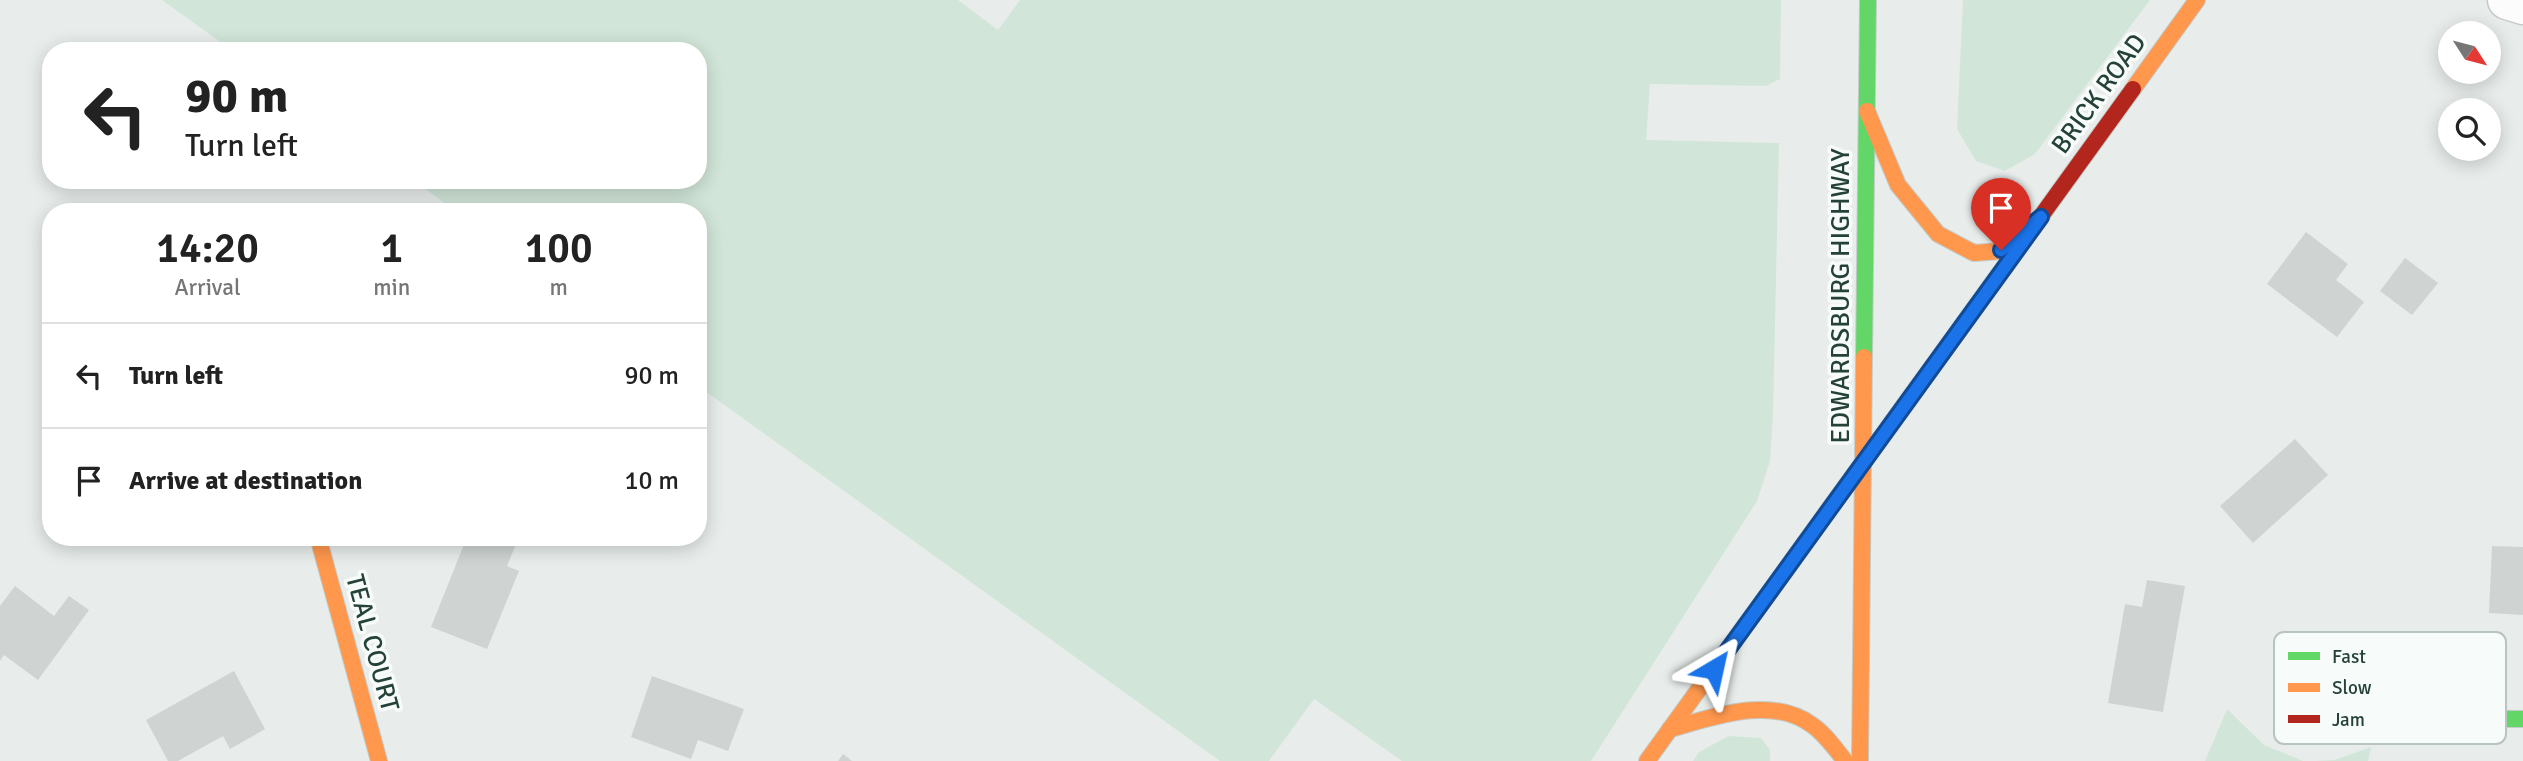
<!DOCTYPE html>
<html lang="en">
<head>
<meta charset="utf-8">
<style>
	:root { --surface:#fff; --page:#f6f6f6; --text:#222; --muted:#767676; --line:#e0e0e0 }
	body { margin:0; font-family:Signika,sans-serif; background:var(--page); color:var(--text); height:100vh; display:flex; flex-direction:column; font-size:26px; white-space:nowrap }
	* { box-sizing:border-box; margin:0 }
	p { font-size:23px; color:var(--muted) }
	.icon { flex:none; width:38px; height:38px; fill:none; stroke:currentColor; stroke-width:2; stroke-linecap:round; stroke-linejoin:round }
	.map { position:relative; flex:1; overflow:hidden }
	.sheet { position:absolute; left:42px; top:203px; width:665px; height:343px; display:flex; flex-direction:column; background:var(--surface); border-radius:28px; box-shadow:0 4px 18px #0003 }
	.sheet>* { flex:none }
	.hud { position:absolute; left:42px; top:42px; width:665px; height:147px; border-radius:28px; box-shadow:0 4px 18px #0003; background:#fff; color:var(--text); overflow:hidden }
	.needle { width:46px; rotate:126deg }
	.fabs { position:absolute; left:2438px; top:21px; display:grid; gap:14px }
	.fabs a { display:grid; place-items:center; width:63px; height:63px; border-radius:50%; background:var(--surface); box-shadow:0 4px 18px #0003; font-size:35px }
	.pin { position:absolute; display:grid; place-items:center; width:60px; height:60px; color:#fff; margin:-72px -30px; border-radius:50% 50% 50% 0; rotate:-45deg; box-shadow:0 0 7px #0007 }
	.pin .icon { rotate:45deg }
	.me { position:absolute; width:77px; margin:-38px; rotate:36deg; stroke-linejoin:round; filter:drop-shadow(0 0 5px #0008) }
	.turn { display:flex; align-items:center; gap:24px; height:147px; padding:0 28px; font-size:32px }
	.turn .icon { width:91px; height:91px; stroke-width:2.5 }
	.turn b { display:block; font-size:49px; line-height:60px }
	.eta { display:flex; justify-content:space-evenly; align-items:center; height:119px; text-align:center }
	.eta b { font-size:42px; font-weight:600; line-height:49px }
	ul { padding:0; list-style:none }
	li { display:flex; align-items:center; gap:21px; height:105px; padding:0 28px; border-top:2px solid var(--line) }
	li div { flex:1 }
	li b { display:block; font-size:26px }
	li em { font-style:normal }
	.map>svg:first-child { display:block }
	.green { fill:#d1e6d8 }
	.building { fill:#cfd4d2 }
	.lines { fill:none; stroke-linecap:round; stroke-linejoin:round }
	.street-casing { stroke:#c5cac8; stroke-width:41 }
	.fast-casing { stroke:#c3cbc8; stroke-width:18 }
	.slow-casing { stroke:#c3cbc8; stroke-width:18 }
	.jam-casing { stroke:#c3cbc8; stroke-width:18 }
	.street { stroke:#fcfcfc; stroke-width:38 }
	.fast { stroke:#63d668; stroke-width:16 }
	.slow { stroke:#ff974d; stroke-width:16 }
	.jam { stroke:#b3261e; stroke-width:16 }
	.route-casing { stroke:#114b97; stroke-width:18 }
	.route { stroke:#1a73e8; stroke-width:12 }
	.labels { text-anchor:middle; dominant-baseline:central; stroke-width:7; stroke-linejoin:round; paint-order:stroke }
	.street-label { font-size:26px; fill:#24423a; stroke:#f7fbf9 }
	.key { fill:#f7fbf9; stroke:#b8c4c0; stroke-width:2 }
	.key-label { font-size:19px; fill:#24423a }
</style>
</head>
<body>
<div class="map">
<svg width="2523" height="761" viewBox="0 0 2523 761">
	<rect width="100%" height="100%" fill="#e8edeb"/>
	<g class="green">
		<polygon points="162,0 958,0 998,30 1020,0 1781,0 1780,79 1766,86 1650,84 1646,140 1779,143 1773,415 1770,461 1757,501 1591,761 1402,761 1314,699 1269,761 1220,761 698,386 698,212 457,212 413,180 698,180 698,51 233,51"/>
		<polygon points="1963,0 2150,0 2035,154 2005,171 1976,161 1957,129"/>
		<polygon points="2227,709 2264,745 2303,761 2205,761"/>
		<polygon points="1729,736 1761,738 1770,750 1770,761 1693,761 1699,752"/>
		<polygon points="2371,747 2368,761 2314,761 2335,760"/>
	</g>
	<g class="building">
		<polygon points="2306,232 2348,264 2336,280 2364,302 2337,337 2267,284"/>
		<polygon points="2405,258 2438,283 2412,315 2380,291"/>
		<polygon points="2295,439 2328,475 2253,543 2220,506"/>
		<polygon points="467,537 519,537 507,566 519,571 487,649 431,627"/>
		<polygon points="2492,546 2523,547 2523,615 2489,613"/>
		<polygon points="2147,580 2185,586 2163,712 2108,703 2125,604 2142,607"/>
		<polygon points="15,586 54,616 69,596 89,610 38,680 4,655 0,661 0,606"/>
		<polygon points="234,671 265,729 230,749 223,736 178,761 168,761 146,720"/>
		<polygon points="652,676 744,709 728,751 698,740 691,759 631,737"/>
		<polygon points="843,754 852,761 838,761"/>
	</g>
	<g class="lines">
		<g class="street-casing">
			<polyline id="street" points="2507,0 2523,5"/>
		</g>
		<g class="fast-casing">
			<g id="fast">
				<polyline points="1864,357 1868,0"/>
				<path d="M2322,661C2387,691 2450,721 2523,719"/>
			</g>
		</g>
		<g class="slow-casing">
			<g id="slow">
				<polyline points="2133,89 2197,0"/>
				<polyline points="1867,111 1898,185 1938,234 1974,253 2001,251 2026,230"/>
				<polyline points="318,537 379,761"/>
				<path d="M1670,729C1714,717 1771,695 1812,725C1825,734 1835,748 1845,761"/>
				<polyline points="1647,761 1853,476"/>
				<polyline points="1860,761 1864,357"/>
			</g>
		</g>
		<g class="jam-casing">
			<polyline id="jam" points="1853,476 2133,89"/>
		</g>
		<use href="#street" class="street"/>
		<use href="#fast" class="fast"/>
		<use href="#slow" class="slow"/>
		<use href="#jam" class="jam"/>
	</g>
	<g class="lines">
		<g class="route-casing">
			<polyline id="route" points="1714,669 2041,217 2001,250"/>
		</g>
		<use href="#route" class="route"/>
	</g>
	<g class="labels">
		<g class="street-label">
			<text transform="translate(2099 94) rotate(-54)">BRICK ROAD</text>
			<text transform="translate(1841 296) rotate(-90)">EDWARDSBURG HIGHWAY</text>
			<text transform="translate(372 643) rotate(75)">TEAL COURT</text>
		</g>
	</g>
	<rect x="2274" y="632" width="232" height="112" rx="10" class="key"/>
	<rect x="2288" y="652" width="32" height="8" fill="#63d668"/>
	<rect x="2288" y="683" width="32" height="9" fill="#ff974d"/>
	<rect x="2288" y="715" width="32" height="8" fill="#b3261e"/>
	<g class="key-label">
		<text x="2332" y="663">Fast</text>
		<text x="2332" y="694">Slow</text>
		<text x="2332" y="726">Jam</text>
	</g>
</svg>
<div class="fabs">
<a><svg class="needle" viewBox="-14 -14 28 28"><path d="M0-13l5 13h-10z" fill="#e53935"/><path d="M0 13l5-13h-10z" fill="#767676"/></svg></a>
<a><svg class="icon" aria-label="search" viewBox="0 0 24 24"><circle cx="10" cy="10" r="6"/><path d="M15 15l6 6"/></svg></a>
</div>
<div class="pin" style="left:2001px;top:250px;background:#d93025"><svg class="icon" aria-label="arrive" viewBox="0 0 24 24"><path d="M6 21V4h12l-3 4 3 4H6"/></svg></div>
<svg class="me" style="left:1714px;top:669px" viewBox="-20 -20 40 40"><path d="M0-17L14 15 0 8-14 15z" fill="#1a73e8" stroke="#fff" stroke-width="4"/></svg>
<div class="hud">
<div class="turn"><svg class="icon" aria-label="left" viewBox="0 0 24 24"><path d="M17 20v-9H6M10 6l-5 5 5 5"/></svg><div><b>90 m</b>Turn left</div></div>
</div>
<section class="sheet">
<div class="eta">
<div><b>14:20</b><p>Arrival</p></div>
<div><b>1</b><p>min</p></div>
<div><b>100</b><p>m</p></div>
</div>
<ul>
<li><svg class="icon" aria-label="left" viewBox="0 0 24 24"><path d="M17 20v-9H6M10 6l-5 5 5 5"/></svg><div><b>Turn left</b></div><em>90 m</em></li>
<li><svg class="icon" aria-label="arrive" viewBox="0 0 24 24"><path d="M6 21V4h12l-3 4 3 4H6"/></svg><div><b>Arrive at destination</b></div><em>10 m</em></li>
</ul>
</section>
</div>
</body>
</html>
